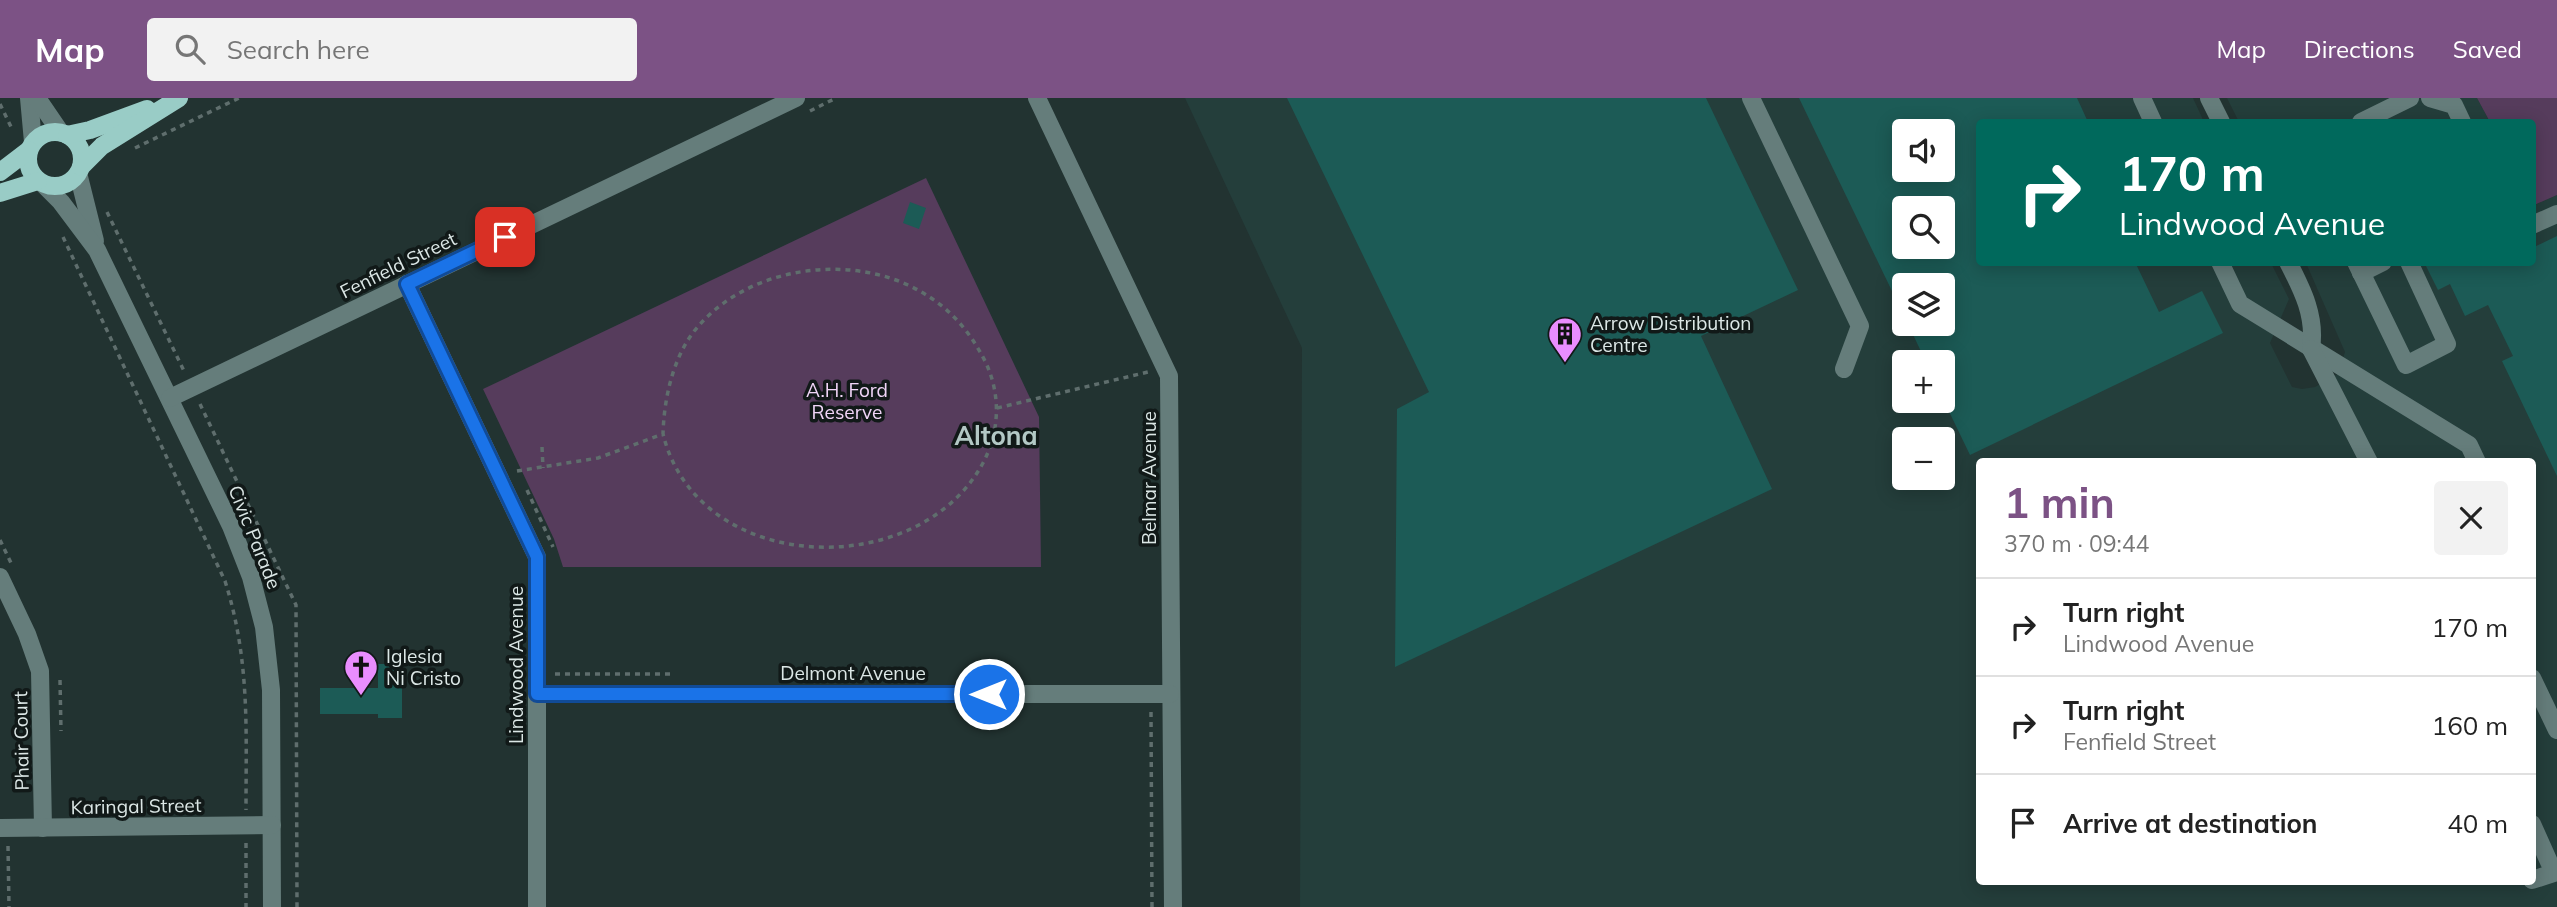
<!DOCTYPE html>
<html lang="en">
<head>
<meta charset="utf-8">
<style>
	:root { --surface:#fff; --page:#f2f2f2; --text:#222; --muted:#767676; --line:#e0e0e0; --accent:#7c5285 }
	body { margin:0; font-family:Mulish,sans-serif; background:var(--page); color:var(--text); height:100vh; display:flex; flex-direction:column; font-size:26px; white-space:nowrap }
	* { box-sizing:border-box; margin:0 }
	p { font-size:23px; color:var(--muted) }
	.icon { flex:none; width:38px; height:38px; fill:none; stroke:currentColor; stroke-width:2; stroke-linecap:round; stroke-linejoin:round }
	.map { position:relative; flex:1; overflow:hidden }
	.side { position:absolute; left:1976px; top:360px; width:560px; height:427px; display:flex; flex-direction:column; background:var(--surface); border-radius:7px; box-shadow:0 4px 18px #0003 }
	.side>* { flex:none }
	.hud { position:absolute; left:1976px; top:21px; width:560px; height:147px; border-radius:7px; box-shadow:0 4px 18px #0003; background:#00695c; color:#fff; overflow:hidden }
	.controls { position:absolute; left:1892px; top:21px; display:grid; gap:14px }
	.controls a { display:grid; place-items:center; width:63px; height:63px; border-radius:7px; background:var(--surface); box-shadow:0 4px 18px #0003; font-size:35px }
	.pin { position:absolute; display:grid; place-items:center; width:60px; height:60px; color:#fff; margin:-30px; border-radius:14px; box-shadow:0 4px 10px #0006 }
	.me { position:absolute; width:77px; margin:-38px; rotate:270deg; stroke-linejoin:round; filter:drop-shadow(0 0 5px #0008) }
	.turn { display:flex; align-items:center; gap:24px; height:147px; padding:0 28px; font-size:32px }
	.turn .icon { width:91px; height:91px; stroke-width:2.5 }
	.turn b { display:block; font-size:49px; line-height:60px }
	.round { display:grid; place-items:center; flex:none; width:74px; height:74px; border-radius:7px; background:var(--page) }
	.head { display:flex; align-items:center; justify-content:space-between; height:119px; padding:0 28px }
	h1 { font-size:42px; font-weight:700; line-height:52px; color:var(--accent) }
	ul { padding:0; list-style:none }
	li { display:flex; align-items:center; gap:21px; height:98px; padding:0 28px; border-top:2px solid var(--line) }
	li div { flex:1 }
	li b { display:block; font-size:26px }
	li em { font-style:normal }
	header { display:flex; align-items:center; gap:42px; box-sizing:border-box; height:98px; padding:0 35px; background:var(--accent); color:#fff }
	header strong { font-size:33px }
	nav { display:flex; gap:38px; margin-inline-start:auto; font-size:24px }
	.search { width:490px; height:63px; background:var(--page); display:flex; align-items:center; gap:18px; box-sizing:border-box; padding:0 24px; border-radius:7px; color:var(--muted); font-size:26px }
	.map>svg:first-child { display:block }
	.built { fill:#243e3b; fill-rule:evenodd }
	.green { fill:#563c5c }
	.building { fill:#1c5b56; fill-rule:evenodd }
	.lines { fill:none; stroke-linecap:round; stroke-linejoin:round }
	.path { stroke:#5f6e6d; stroke-width:3.5; stroke-dasharray:5 5; stroke-linecap:butt }
	.minor { stroke:#657d7b; stroke-width:18 }
	.major { stroke:#99ccc6; stroke-width:18 }
	.route-casing { stroke:#114b97; stroke-width:18 }
	.route { stroke:#1a73e8; stroke-width:12 }
	.labels { text-anchor:middle; dominant-baseline:central; stroke-width:7; stroke-linejoin:round; paint-order:stroke }
	.street-label { font-size:19px; fill:#dce7e6; stroke:#111918 }
	.poi-label { font-size:19px; fill:#dce7e6; stroke:#111918; text-anchor:start }
	.park-label { font-size:19px; fill:#f1d5f8; stroke:#111918 }
	.district-label { font-size:26px; font-weight:bold; fill:#b3c8c5; stroke:#111918 }
</style>
</head>
<body>
<header>
<strong>Map</strong>
<div class="search"><svg class="icon" aria-label="search" viewBox="0 0 24 24"><circle cx="10" cy="10" r="6"/><path d="M15 15l6 6"/></svg>Search here</div>
<nav><a>Map</a><a>Directions</a><a>Saved</a></nav>
</header>
<div class="map">
<svg width="2557" height="809" viewBox="0 0 2557 809">
	<rect width="100%" height="100%" fill="#223331"/>
	<g class="built">
		<path d="M1185,0H2193L2204,24H1979V164L2271,165L2289,201L2270,245L2292,289L2302,291L2315,289L2338,276L2345,254L2306,165L2532,164V108L2557,97V809H1300L1302,250ZM1904,33H1942V72H1904ZM1904,110H1942V149H1904ZM1904,187H1942V226H1904ZM1904,264H1942V303H1904ZM1904,341H1942V380H1904ZM1979,364H2532V784H1979Z"/>
		<polygon points="2227,0 2477,0 2490,24 2239,24"/>
	</g>
	<g class="green">
		<polygon points="2477,0 2557,0 2557,97 2532,108 2532,24 2490,24"/>
		<polygon points="926,80 1039,319 1041,469 563,469 554,441 483,291"/>
	</g>
	<g class="building">
		<polygon points="1287,0 1706,0 1798,192 1701,238 1772,391 1395,569 1397,311 1429,294"/>
		<path d="M1799,0H2077L2088,24H1979V164H2135L2159,214L2202,193L2223,235L1970,357L1942,299V264H1926L1908,226H1942V187H1904V218ZM1904,33H1942V72H1904ZM1904,110H1942V149H1904Z"/>
		<polygon points="910,104 926,110 919,131 903,125"/>
		<polygon points="2557,138 2557,378 2502,263 2513,258 2488,207 2465,218 2450,186 2438,192 2424,164 2532,164 2532,150"/>
		<polygon points="378,566 402,566 402,620 378,620 378,616 320,616 320,590 378,590"/>
	</g>
	<g class="lines">
		<g class="path">
			<polyline points="0,6 13,33"/>
			<polyline points="810,13 836,0"/>
			<polyline points="135,50 239,0"/>
			<polyline points="107,114 184,273"/>
			<path d="M63,139L225,483C250,562 246,630 246,712"/>
			<polyline points="200,306 296,507 297,809"/>
			<polyline points="997,310 1148,274"/>
			<polyline points="542,349 543,370"/>
			<path d="M517,373L598,360L663,336C664,302 672,264 692,236C740,172 838,155 908,187C944,204 967,228 985,263C1001,296 1000,333 983,365C918,485 698,478 663,336"/>
			<polyline points="527,392 553,449"/>
			<polyline points="0,442 11,465"/>
			<polyline points="555,576 673,576"/>
			<polyline points="60,582 61,633"/>
			<polyline points="1151,614 1152,809"/>
			<polyline points="246,745 246,809"/>
			<polyline points="8,748 9,809"/>
		</g>
		<g class="minor">
			<polyline points="29,0 33,44"/>
			<polyline points="37,0 61,35"/>
			<polyline points="1037,0 1169,278 1173,809"/>
			<polyline points="1751,0 1860,228 1844,271"/>
			<polyline points="2142,0 2153,24"/>
			<polyline points="2209,0 2221,24"/>
			<polyline points="2430,0 2454,7 2462,24"/>
			<polyline points="2361,24 2410,0"/>
			<polyline points="78,75 95,143"/>
			<polyline points="42,85 61,104 97,152 231,428 251,479 264,529 271,592 272,809"/>
			<polyline points="2532,127 2557,116"/>
			<polyline points="2220,164 2240,206 2469,347 2477,364"/>
			<path d="M2288,164C2303,193 2316,219 2311,251"/>
			<polyline points="2356,164 2406,267 2447,246 2409,164"/>
			<polyline points="2361,175 2383,164"/>
			<polyline points="407,186 537,459 537,809"/>
			<polyline points="2311,251 2369,364"/>
			<polyline points="170,300 796,0"/>
			<polyline points="0,479 27,536 40,573 43,730"/>
			<polyline points="2532,580 2557,632"/>
			<polyline points="537,596 1170,596"/>
			<polyline points="2532,726 2554,775 2532,782"/>
			<polyline points="0,730 272,727"/>
		</g>
		<g class="major">
			<circle cx="55" cy="61" r="27"/>
			<polyline points="67,37 90,32 147,11"/>
			<polyline points="81,69 102,48 179,0"/>
			<polyline points="0,74 29,52"/>
			<polyline points="0,95 38,83"/>
		</g>
	</g>
	<g class="lines">
		<g class="route-casing">
			<polyline id="route" points="505,139 407,186 537,459 537,596 989,596"/>
		</g>
		<use href="#route" class="route"/>
	</g>
	<defs>
		<g id="building-pin" transform="scale(1.75)"><path d="M0 17L-7.5 6A9.5 9.5 0 1 1 7.5 6Z" fill="#e98dfe" stroke="#111918"/><path d="M-4-6H4V6H1V3H-1V6H-4ZM-2.5-4.3h1.7v1.8h-1.7ZM.8-4.3h1.7v1.8H.8ZM-2.5-1h1.7V.8h-1.7ZM.8-1h1.7V.8H.8Z" fill="#111"/></g>
		<g id="church-pin" transform="scale(1.75)"><path d="M0 17L-7.5 6A9.5 9.5 0 1 1 7.5 6Z" fill="#e98dfe" stroke="#111918"/><path d="M-1.2-6h2.4v3.5h3.3v2.4h-3.3V6h-2.4V-.1h-3.3v-2.4h3.3Z" fill="#111"/></g>
	</defs>
	<g fill-rule="evenodd">
		<use href="#building-pin" x="1565" y="236"/>
		<use href="#church-pin" x="361" y="569"/>
	</g>
	<g class="labels">
		<g class="street-label">
			<text transform="translate(398 167) rotate(-26)">Fenfield Street</text>
			<text transform="translate(1149 380) rotate(-90)">Belmar Avenue</text>
			<text transform="translate(255 439) rotate(68)">Civic Parade</text>
			<text transform="translate(516 567) rotate(-90)">Lindwood Avenue</text>
			<text x="853" y="575">Delmont Avenue</text>
			<text transform="translate(21 643) rotate(-91)">Phair Court</text>
			<text transform="translate(136 708) rotate(-1)">Karingal Street</text>
		</g>
		<g class="poi-label">
			<text x="1590" y="225">Arrow Distribution<tspan x="1590" dy="22">Centre</tspan></text>
			<text x="386" y="558">Iglesia<tspan x="386" dy="22">Ni Cristo</tspan></text>
		</g>
		<g class="park-label">
			<text x="847" y="292">A.H. Ford<tspan x="847" dy="22">Reserve</tspan></text>
		</g>
		<g class="district-label">
			<text x="996" y="337">Altona</text>
		</g>
	</g>
</svg>
<div class="controls">
<a><svg class="icon" aria-label="sound" viewBox="0 0 24 24"><path d="M4 9h4l5-4v14l-5-4H4zM17 9q2 3 0 6"/></svg></a>
<a><svg class="icon" aria-label="search" viewBox="0 0 24 24"><circle cx="10" cy="10" r="6"/><path d="M15 15l6 6"/></svg></a>
<a><svg class="icon" aria-label="layers" viewBox="0 0 24 24"><path d="M12 4l9 5-9 5-9-5zM3 14l9 5 9-5"/></svg></a>
<a>+</a>
<a>−</a>
</div>
<div class="pin" style="left:505px;top:139px;background:#d93025"><svg class="icon" aria-label="arrive" viewBox="0 0 24 24"><path d="M6 21V4h12l-3 4 3 4H6"/></svg></div>
<svg class="me" style="left:989px;top:596px" viewBox="-20 -20 40 40"><circle r="17" fill="#1a73e8" stroke="#fff" stroke-width="3"/><path d="M0-11L8 9 0 5-8 9z" fill="#fff"/></svg>
<div class="hud">
<div class="turn"><svg class="icon" aria-label="right" viewBox="0 0 24 24"><path d="M7 20v-9h11M14 6l5 5-5 5"/></svg><div><b>170 m</b>Lindwood Avenue</div></div>
</div>
<section class="side">
<div class="head"><div><h1>1 min</h1><p>370 m · 09:44</p></div><a class="round"><svg class="icon" aria-label="close" viewBox="0 0 24 24"><path d="M6 6l12 12M18 6L6 18"/></svg></a></div>
<ul>
<li><svg class="icon" aria-label="right" viewBox="0 0 24 24"><path d="M7 20v-9h11M14 6l5 5-5 5"/></svg><div><b>Turn right</b><p>Lindwood Avenue</p></div><em>170 m</em></li>
<li><svg class="icon" aria-label="right" viewBox="0 0 24 24"><path d="M7 20v-9h11M14 6l5 5-5 5"/></svg><div><b>Turn right</b><p>Fenfield Street</p></div><em>160 m</em></li>
<li><svg class="icon" aria-label="arrive" viewBox="0 0 24 24"><path d="M6 21V4h12l-3 4 3 4H6"/></svg><div><b>Arrive at destination</b></div><em>40 m</em></li>
</ul>
</section>
</div>
</body>
</html>
